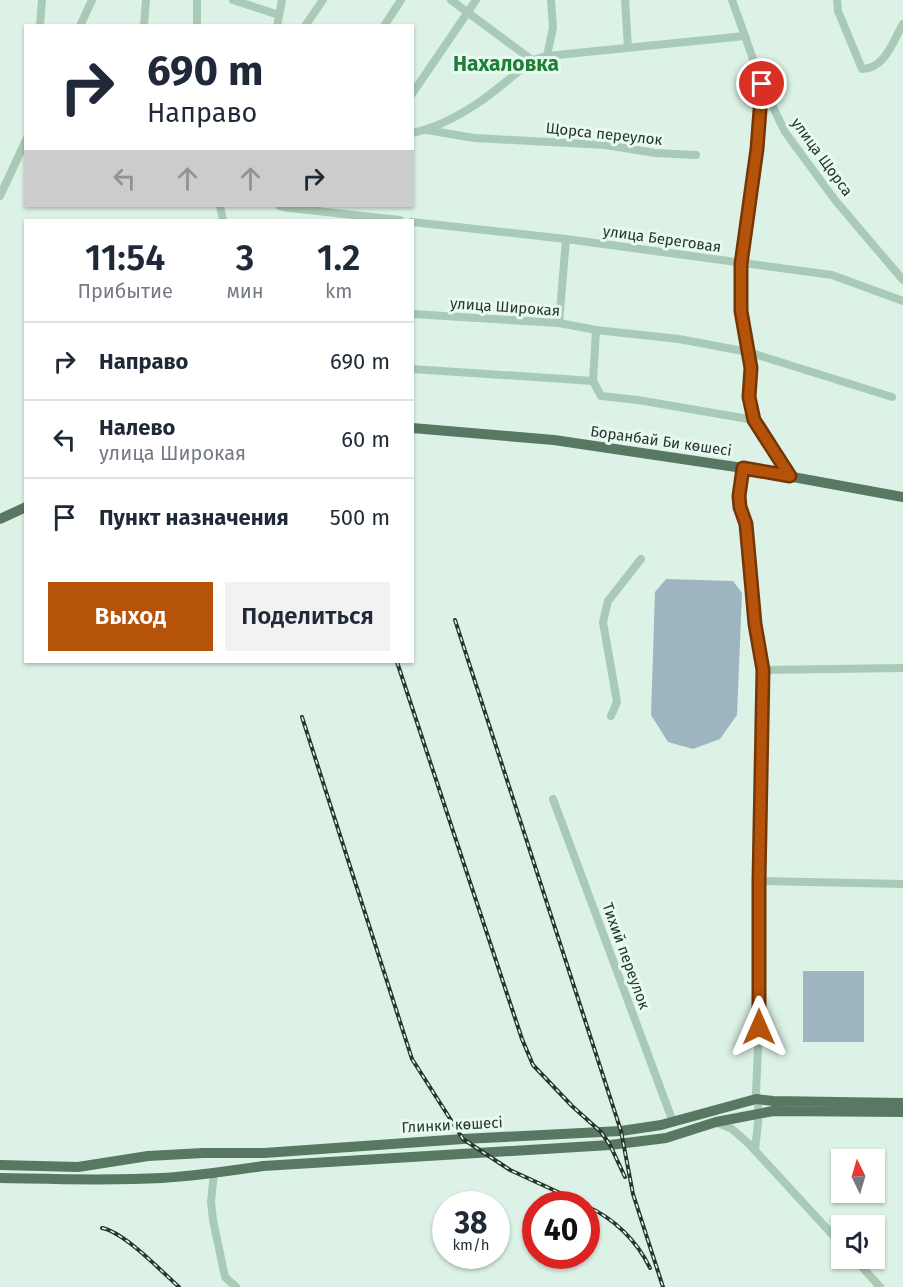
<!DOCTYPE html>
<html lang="ru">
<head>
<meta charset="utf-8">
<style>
	:root { --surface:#fff; --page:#f2f2f3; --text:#1f2937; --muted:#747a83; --line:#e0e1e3; --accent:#b45309 }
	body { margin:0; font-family:"Fira Sans",sans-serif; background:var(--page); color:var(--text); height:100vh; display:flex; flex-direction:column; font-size:22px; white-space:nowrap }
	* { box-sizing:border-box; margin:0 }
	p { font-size:20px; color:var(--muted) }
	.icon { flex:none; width:33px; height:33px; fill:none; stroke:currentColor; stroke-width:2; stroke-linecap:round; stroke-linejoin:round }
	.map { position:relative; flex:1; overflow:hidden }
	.side { position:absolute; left:24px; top:219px; width:390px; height:444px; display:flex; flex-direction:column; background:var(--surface); border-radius:0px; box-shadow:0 2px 4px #0004 }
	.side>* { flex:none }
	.top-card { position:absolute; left:24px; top:24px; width:390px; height:183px; border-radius:0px; box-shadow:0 2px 4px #0004; background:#fff; color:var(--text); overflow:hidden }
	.needle { width:39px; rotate:355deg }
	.fabs { position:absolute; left:831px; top:1149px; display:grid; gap:12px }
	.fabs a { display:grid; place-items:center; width:54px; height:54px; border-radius:0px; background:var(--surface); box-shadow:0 2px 4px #0004; font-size:30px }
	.speed { position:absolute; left:432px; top:1191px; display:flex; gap:12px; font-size:30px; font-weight:700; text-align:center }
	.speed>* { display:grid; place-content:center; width:78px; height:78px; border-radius:50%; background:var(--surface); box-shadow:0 2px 4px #0004; line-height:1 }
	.speed small { font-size:15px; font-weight:400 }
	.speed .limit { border:9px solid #d22; background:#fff; color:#111 }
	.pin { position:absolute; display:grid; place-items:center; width:51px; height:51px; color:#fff; margin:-26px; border:3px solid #fff; border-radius:50%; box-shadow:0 2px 6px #0007 }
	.me { position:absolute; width:66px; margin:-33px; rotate:0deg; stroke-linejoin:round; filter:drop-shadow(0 0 4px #0008) }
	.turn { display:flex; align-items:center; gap:21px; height:126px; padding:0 24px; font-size:27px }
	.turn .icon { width:78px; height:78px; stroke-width:2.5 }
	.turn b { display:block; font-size:42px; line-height:51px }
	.lanes { display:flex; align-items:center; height:57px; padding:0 24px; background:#0003; justify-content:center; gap:30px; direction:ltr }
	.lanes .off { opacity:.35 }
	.eta { display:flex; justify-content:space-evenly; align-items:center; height:102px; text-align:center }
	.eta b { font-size:36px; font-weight:600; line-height:42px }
	.action { display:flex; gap:12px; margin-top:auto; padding:12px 24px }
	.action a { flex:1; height:69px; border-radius:0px; background:var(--accent); color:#fff; font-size:24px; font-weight:600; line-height:69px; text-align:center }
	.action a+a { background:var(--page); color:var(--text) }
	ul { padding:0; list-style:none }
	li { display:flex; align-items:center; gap:18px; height:78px; padding:0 24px; border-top:2px solid var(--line) }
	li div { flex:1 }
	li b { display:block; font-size:22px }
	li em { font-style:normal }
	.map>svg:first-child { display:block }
	.green { fill:#9cb5c0 }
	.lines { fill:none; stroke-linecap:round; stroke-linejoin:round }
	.minor { stroke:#a8cab6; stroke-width:8 }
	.major { stroke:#597863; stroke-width:10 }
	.rail-casing { stroke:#28362c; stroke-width:4 }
	.rail { stroke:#e8f9f1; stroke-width:1.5; stroke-dasharray:4.5; stroke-linecap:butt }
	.route-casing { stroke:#753606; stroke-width:15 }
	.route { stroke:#b45309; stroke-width:10 }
	.labels { text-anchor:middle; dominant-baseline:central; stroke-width:6; stroke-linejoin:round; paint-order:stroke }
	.street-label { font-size:15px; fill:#28362c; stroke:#e8f9f1 }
	.district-label { font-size:21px; font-weight:bold; fill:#217e35; stroke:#e8f9f1 }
</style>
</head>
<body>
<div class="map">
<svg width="903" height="1287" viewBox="0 0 903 1287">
	<rect width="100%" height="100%" fill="#dcf2e7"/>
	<g class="green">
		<polygon points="666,579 733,581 742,593 737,715 720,739 693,749 668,742 651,715 655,592"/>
		<rect x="803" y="971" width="61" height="71"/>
	</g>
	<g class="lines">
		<g class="minor">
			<polyline points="233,0 279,15"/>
			<polyline points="451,0 532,60 547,56 745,36"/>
			<polyline points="625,0 628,47"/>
			<polyline points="732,0 762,84 785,132 835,200 903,280"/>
			<path d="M837,0L838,11L862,69C885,69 893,41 903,24"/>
			<polyline points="40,26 42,0"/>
			<polyline points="80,26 92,0"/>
			<polyline points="144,26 146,0"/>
			<polyline points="197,26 197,0"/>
			<polyline points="277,26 282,0"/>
			<polyline points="305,26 323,0"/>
			<polyline points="384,26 401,0"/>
			<polyline points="547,56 553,28 551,0"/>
			<polyline points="762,84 757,149 741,264 741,311 751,368 749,397 754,420 790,476"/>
			<polyline points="412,94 476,0"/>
			<polyline points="427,130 474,138 606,145 655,153 696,155"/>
			<path d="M412,133C459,123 497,90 532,60"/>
			<polyline points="0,196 26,140"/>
			<polyline points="220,206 223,220"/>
			<polyline points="280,206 289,208 400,220"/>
			<polyline points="412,222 566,239 832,275 903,301"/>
			<polyline points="412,314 559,323 596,330 679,339 748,352 892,397"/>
			<polyline points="559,323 566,239"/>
			<polyline points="596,330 593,381 601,396 638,400 754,420"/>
			<polyline points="412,369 593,381"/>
			<polyline points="743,468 739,496 740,507 746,524 755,624 763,670 759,881 759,1027 756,1092 759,1113 755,1150"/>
			<polyline points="763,670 903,668"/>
			<polyline points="611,716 617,702 603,622 608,601 641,559"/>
			<polyline points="553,799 673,1122"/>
			<polyline points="759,881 903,884"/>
			<polyline points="716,1122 732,1129 749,1144 842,1245"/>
			<polyline points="214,1173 211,1202 213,1220 225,1277 236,1287"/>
			<polyline points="854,1258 880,1287"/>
		</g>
		<g class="major">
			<polyline points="412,428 554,440 743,468 903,497"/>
			<polyline points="0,519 26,507"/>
			<polyline points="0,1165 78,1167 148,1156 203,1153 264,1153 463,1139 621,1131 661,1125 756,1099 773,1101 903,1103"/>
			<path d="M0,1178C54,1179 108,1181 162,1178C196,1176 230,1171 263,1166L610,1145L666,1138L716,1122L773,1111L903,1112"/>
		</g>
		<g class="rail-casing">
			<g id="rail">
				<polyline points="455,620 621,1131 633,1194 663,1287"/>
				<polyline points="397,662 522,1039 533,1065 572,1106 601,1132 610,1145 625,1177"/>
				<polyline points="302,717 412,1059 463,1139 510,1170 584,1204"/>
				<path d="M586,1206C614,1218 637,1241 650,1268"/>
				<path d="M102,1228C124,1232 161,1271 179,1287"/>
			</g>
		</g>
		<use href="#rail" class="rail"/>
	</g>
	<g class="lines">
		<g class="route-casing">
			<polyline id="route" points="759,1027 759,881 763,670 755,624 746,524 740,507 739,496 743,468 790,476 754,420 749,397 751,368 741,311 741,264 757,149 762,84"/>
		</g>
		<use href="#route" class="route"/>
	</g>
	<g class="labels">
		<g class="street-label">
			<text transform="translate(604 134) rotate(6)">Щорса переулок</text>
			<text transform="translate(822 157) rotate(54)">улица Щорса</text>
			<text transform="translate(662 239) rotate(8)">улица Береговая</text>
			<text transform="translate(505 307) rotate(4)">улица Широкая</text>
			<text transform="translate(661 441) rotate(8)">Боранбай Би көшесі</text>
			<text transform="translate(626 956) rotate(70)">Тихий переулок</text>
			<text transform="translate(452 1125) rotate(-3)">Глинки көшесі</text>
		</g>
		<g class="district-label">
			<text x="506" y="64">Нахаловка</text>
		</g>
	</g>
</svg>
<div class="fabs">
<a><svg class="needle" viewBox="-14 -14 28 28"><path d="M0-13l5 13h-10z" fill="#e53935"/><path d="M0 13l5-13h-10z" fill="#747a83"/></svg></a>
<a><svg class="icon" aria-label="sound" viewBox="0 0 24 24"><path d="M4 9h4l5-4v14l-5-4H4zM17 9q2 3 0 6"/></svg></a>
</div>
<div class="speed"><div>38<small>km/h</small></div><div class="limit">40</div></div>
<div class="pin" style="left:762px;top:84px;background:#d93025"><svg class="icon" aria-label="arrive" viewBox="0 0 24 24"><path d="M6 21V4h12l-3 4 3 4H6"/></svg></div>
<svg class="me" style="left:759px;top:1027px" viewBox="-20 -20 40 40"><path d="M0-17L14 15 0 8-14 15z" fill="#b45309" stroke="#fff" stroke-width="4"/></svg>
<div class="top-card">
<div class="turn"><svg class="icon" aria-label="right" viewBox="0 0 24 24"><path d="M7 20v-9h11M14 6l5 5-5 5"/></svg><div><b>690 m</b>Направо</div></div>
<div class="lanes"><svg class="icon off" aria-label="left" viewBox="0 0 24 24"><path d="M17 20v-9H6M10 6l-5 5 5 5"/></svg><svg class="icon off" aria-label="ahead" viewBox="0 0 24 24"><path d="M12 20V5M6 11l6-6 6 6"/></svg><svg class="icon off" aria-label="ahead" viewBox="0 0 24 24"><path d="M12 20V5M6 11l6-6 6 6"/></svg><svg class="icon" aria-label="right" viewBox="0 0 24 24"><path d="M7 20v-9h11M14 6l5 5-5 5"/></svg></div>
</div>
<section class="side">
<div class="eta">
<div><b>11:54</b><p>Прибытие</p></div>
<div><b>3</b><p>мин</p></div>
<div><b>1.2</b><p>km</p></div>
</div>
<ul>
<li><svg class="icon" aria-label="right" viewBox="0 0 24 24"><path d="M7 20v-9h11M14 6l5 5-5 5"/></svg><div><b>Направо</b></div><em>690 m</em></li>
<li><svg class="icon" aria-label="left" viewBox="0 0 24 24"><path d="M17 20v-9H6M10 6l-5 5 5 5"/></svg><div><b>Налево</b><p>улица Широкая</p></div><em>60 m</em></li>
<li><svg class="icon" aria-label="arrive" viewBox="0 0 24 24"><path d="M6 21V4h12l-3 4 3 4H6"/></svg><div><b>Пункт назначения</b></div><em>500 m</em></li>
</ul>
<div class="action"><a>Выход</a><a>Поделиться</a></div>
</section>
</div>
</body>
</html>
